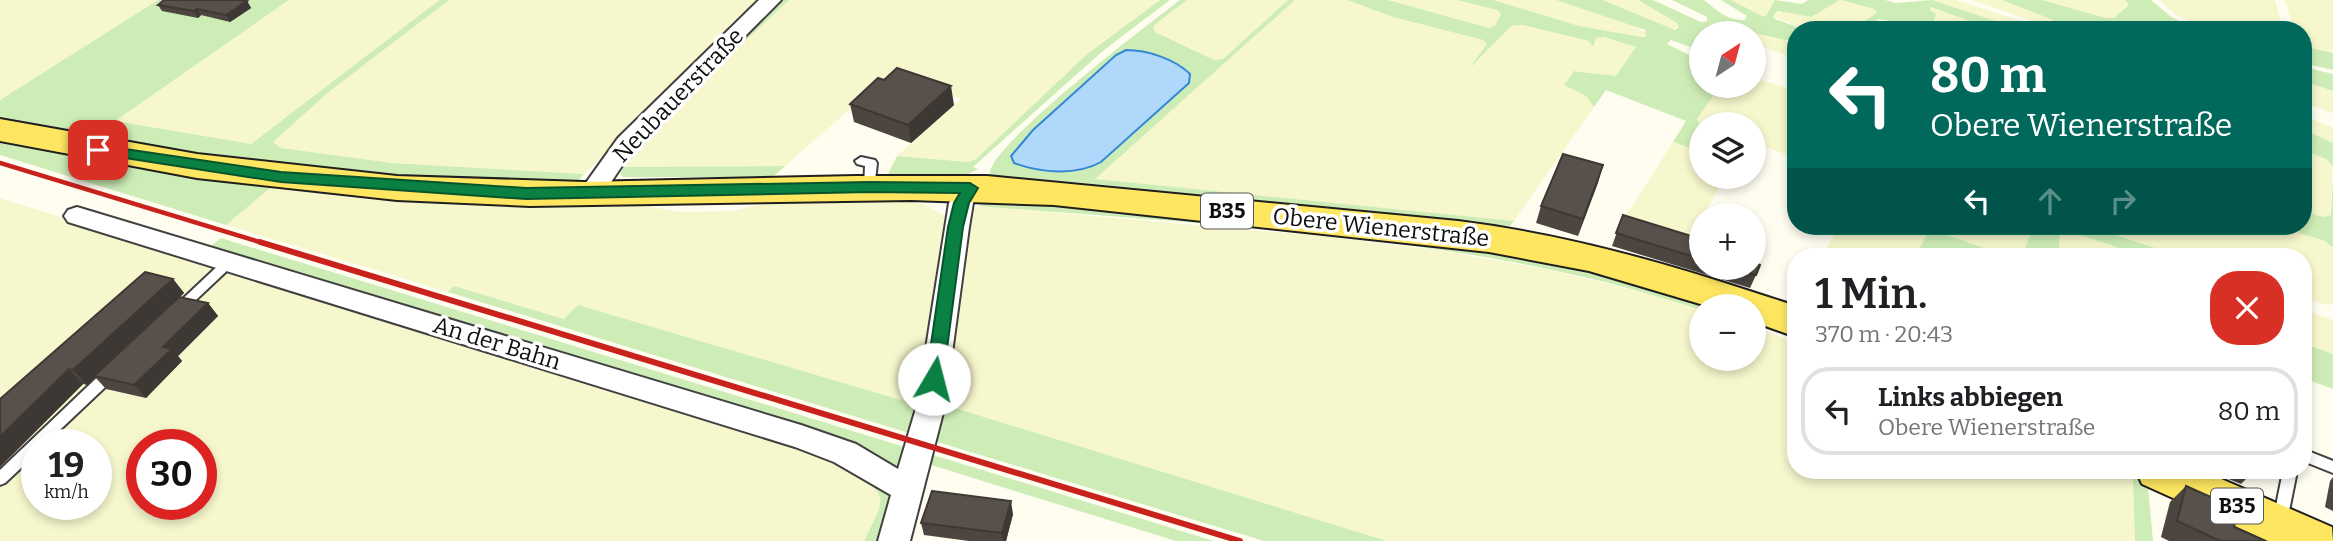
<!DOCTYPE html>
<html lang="de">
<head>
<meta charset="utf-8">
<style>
	:root { --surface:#fff; --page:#f6f6f6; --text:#202124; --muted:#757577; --line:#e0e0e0 }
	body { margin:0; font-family:Bitter,serif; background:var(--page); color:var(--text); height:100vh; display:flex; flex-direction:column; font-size:26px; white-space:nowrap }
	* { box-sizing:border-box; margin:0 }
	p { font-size:23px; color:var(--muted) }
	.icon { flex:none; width:38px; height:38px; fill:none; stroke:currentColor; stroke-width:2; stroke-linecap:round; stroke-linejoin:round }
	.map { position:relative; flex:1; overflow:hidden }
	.side { position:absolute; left:1787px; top:248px; width:525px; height:231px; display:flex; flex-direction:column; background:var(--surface); border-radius:28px; box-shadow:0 4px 10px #0003 }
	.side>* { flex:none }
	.hud { position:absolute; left:1787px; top:21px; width:525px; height:214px; border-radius:28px; box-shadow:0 4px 10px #0003; background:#00695c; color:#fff; overflow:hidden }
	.needle { width:46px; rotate:36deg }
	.fabs { position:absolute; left:1689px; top:21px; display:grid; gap:14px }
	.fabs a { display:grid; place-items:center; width:77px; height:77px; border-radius:50%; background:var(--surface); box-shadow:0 4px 10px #0003; font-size:35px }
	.speed { position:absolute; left:21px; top:429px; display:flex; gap:14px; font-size:35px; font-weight:700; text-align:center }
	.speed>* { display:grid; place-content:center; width:91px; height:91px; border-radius:50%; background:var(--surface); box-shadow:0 4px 10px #0003; line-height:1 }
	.speed small { font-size:18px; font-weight:400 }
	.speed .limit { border:10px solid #d22; background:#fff; color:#111 }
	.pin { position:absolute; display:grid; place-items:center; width:60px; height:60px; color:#fff; margin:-30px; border-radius:14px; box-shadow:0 4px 10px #0006 }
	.me { position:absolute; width:77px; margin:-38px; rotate:8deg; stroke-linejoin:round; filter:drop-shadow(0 0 5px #0008) }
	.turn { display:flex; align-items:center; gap:24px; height:147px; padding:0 28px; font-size:32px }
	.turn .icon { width:91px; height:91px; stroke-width:2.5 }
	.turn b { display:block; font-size:49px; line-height:60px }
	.lanes { display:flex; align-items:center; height:66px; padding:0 28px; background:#0003; justify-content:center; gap:35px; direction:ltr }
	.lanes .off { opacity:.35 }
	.round { display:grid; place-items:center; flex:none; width:74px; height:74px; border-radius:28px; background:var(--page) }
	.overview { display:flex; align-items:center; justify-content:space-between; height:119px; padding:0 28px }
	h1 { font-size:42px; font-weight:600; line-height:52px }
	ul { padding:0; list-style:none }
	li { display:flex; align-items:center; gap:21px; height:88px; margin:0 14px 10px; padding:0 14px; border:4px solid var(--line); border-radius:28px }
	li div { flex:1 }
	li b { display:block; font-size:26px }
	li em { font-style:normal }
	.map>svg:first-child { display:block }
	.farmland { fill:#f7f7cd; fill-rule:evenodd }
	.green { fill:#ceedb6 }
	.water { fill:#b0d8fa; stroke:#3287d7; stroke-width:2 }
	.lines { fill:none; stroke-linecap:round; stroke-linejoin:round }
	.lane-casing { stroke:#414141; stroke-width:4 }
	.street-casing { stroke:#414141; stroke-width:4 }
	.primary-casing { stroke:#1f1f1f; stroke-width:4 }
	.lane { fill:#fff; fill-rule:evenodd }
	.street { fill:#fff; fill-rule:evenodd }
	.primary { fill:#ffe660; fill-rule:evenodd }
	.rail-far1 { stroke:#c9221c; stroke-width:4.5 }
	.rail { stroke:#c9221c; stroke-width:6 }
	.wall { fill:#4c4540 }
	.shaded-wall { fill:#3e3834 }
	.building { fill:#58504a; stroke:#3e3834; stroke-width:2 }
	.route { fill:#0b8043; stroke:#07532c; stroke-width:2 }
	.labels { text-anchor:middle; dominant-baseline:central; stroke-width:7; stroke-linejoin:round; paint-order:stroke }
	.shield { fill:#fff; stroke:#565656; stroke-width:2 }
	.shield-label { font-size:21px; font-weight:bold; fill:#0e0e0e }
	.street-label { font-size:23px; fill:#0e0e0e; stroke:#fff }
</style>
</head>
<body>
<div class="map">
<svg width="2333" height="541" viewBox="0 0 2333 541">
	<rect width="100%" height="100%" fill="#fffdf0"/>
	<g class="farmland">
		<polygon points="0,0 158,0 0,100"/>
		<polygon points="289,0 440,0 251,144 114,121"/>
		<polygon points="449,0 757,0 728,26 726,33 629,124 627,133 584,174 392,163 281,148 273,141 330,91"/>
		<polygon points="789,0 1160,0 1086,55 976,159 968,162 897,156 961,99 890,74 785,166 623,167 721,64"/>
		<polygon points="1187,0 1288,0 1223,59 1214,60 1155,32 1153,26"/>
		<polygon points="1295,0 1347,0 1393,17 1483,40 1488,44 1474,64 1511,26 1523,25 1589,41 1593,46 1596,38 1603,37 1637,47 1616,76 1575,71 1564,85 1586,96 1594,107 1514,221 1094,179"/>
		<polygon points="1388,0 1457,0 1497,10 1501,14 1495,27 1489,28"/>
		<polygon points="1493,0 1556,0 1617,19 1647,33 1642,37 1579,26"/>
		<polygon points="1603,0 1638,0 1677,23 1679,27 1670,29"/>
		<polygon points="1731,0 1775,0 1776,1 1766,16 1761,16"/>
		<polygon points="1840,0 1874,9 1878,13 1851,30 1805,30 1773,16 1783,10 1811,17"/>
		<polygon points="1932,0 1956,0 2050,30 2023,30"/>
		<polygon points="1972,0 2002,0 2068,26 2095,30 2059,30"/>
		<polygon points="2042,0 2125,0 2130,5 2114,18 2106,18"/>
		<polygon points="2159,0 2275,0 2283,30 2207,30 2175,14"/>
		<polygon points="2285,0 2333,0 2333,53 2303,46 2303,30 2294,30"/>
		<polygon points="1930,7 1993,27 1995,30 1955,30 1941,25 1933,21"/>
		<polygon points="1736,29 1795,42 1795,58 1754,44 1754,33 1729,32"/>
		<polygon points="1754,78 1795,90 1795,152 1792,157 1754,142 1754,124 1701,126 1697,119 1720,86 1754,86"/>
		<polygon points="2303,81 2333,91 2333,113 2303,103"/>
		<polygon points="2303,115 2333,128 2333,143 2303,129"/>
		<polygon points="1673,142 1701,152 1701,177 1725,177 1704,215 1701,215 1685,248 1618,228"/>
		<polygon points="2303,150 2326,159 2333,166 2331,215 2323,217 2303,211"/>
		<polygon points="275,184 621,201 679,212 732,211 791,198 909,201 924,204 947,217 947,228 918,405 578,305 565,319 454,286 448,292 226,225"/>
		<path d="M0,198L264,281L798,441L845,467L878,490L882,498L881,506L864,541H0ZM37,444H96V504H37ZM142,444H201V504H142Z"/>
		<polygon points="978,206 1321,236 1437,250 1545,269 1655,295 1701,310 1701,359 1754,359 1754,327 1795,342 1796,471 2114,471 2133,479 2135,541 1387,541 942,404 971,212"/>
		<polygon points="1840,226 1931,226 1915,257 1821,257"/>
		<polygon points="1950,226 2033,226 2022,257 2010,257 1947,235"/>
		<polygon points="2088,226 2276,226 2325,241 2333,248 2333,304 2326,305 2303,297 2303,257 2183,257"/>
		<polygon points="2068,231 2146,257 2058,257 2060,233"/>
		<polygon points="2303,310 2333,320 2333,354 2303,343"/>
	</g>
	<g class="green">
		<polygon points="158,0 289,0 115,121 251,144 425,11 440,0 449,0 330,91 273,142 281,148 392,163 584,174 576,183 530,186 288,170 0,122 0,100"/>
		<polygon points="779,0 789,0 721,64 624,167 785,166 773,177 623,177 620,174 635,145"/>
		<polygon points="1160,0 1170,0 1104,50 973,167 978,169 961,178 887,176 897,156 968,162 976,159 1086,55"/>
		<path d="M1180,0H1187L1153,26L1155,32L1214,60L1223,59L1288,0H1295L1095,179L1514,221L1510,226L1461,223L994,178L990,175C984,149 1152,21 1180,0Z"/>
		<path d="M1347,0H1388L1489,28L1495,26L1501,14L1497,10L1457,0H1493L1579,26L1642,37L1646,36L1645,30L1556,0H1603L1675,30L1679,27L1677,23L1638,0H1653L1701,22L1707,21V17L1672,0H1704C1717,10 1727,21 1745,20L1747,16L1721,0H1731L1762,16H1766L1775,0L1802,4L1808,0H1840L1811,17L1778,11L1773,16L1775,19L1805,30H1796L1795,42L1736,29L1731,30L1730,33H1701V39L1695,43L1701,46V51L1671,40L1667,44L1701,61V86H1720L1697,119L1701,126V152L1673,142L1686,121L1606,90L1594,107L1586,96L1564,85L1574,71L1616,76L1636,47L1604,37L1596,38L1593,47L1589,41L1523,25L1511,26L1469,69L1487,44L1483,40L1393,17Z"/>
		<polygon points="1841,0 1885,0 1896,3 1932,0 2023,30 1995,30 1931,7 1930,10 1936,14 1934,21 1955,30 1931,30 1912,25 1909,30 1891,30 1895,25 1891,21 1878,19 1866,30 1851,30 1877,13 1874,9"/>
		<polygon points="2002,0 2042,0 2106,18 2114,18 2129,5 2125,0 2151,0 2170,16 2196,30 2095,30 2068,26"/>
		<polygon points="2303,46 2333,53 2333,70 2303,63"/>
		<polygon points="2303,67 2333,74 2333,91 2303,81"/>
		<polygon points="2303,129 2333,143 2333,166 2326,159 2303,150"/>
		<polygon points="0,138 275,184 226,225 0,155"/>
		<polygon points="2333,178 2333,248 2325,241 2276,226 2303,226 2303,211 2323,217 2331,215"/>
		<path d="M998,199L1483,246L1669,287L1725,306H1701V310C1472,234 1217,226 978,206Z"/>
		<polygon points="1931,226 1950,226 1947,235 2010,257 1915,257"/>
		<polygon points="2033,226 2088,226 2183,257 2146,257 2068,231 2060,233 2058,257 2022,257"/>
		<polygon points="221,238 908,448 902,467 893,470 205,251"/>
		<polygon points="454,286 564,319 578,305 918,405 912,434 448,292"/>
		<polygon points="2303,343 2333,354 2333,389 2303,378"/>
		<polygon points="942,404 1387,541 1264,541 934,441"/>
		<polygon points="930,454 1214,541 1176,541 928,464"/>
		<path d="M844,467L892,495L880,541H864C888,492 889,497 844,467Z"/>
		<polygon points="2114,471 2136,471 2147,476 2153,541 2135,541 2133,479"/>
	</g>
	<path class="water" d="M1126,50C1147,50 1175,59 1190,74L1189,83L1101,162C1076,176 1041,173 1014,163L1011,156L1033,130L1116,55Z"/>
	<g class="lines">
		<g class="lane-casing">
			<g id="lane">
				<polygon points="861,157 875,160 877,163 874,190 870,191 864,187 865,166 857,164 855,161"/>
				<polygon points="228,259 232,260 234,263 232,266 181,314 173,314 171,311 173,308 224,260"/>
				<polygon points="113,366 118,367 120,371 118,375 45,444 37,444 37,453 5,483 0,485 0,470 108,367"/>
				<polygon points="2303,449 2333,461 2333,473 2303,461"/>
				<polygon points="2283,471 2297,471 2287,521 2285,525 2280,527 2275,525 2273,521"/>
			</g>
		</g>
		<g class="street-casing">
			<g id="street">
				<polygon points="759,0 781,0 634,148 599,200 590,202 581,200 578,194 618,138"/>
				<polygon points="970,180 979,182 982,188 973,203 969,227 945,405 910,541 878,541 891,495 834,462 795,447 68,222 64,216 68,210 77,207 801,425 856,444 898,469 917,405 949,203 961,182"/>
			</g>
		</g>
		<g class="primary-casing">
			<g id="primary">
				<path d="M0,119L197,154L397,176L584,182L856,176H987L1458,221C1564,234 1666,263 1768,297L1796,306V337L1754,322V306H1707L1589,271L1489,252L1054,205L911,200L530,206L397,200L197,178L0,141Z"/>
				<polygon points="2136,471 2203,471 2332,527 2333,541 2268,541 2142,484"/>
			</g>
		</g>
		<use href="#lane" class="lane"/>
		<use href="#street" class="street"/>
		<use href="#primary" class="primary"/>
		<polyline class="rail-far1" points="0,163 266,244"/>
		<polyline class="rail" points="260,242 1240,541"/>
	</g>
	<g class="wall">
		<polygon points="247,1 251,8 230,22 201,15 198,18 162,11 158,5"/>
		<polygon points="850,104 954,105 911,143 854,122"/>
		<polygon points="1603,165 1578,236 1536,223 1541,206"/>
		<polygon points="1623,215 1701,239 1701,268 1731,268 1756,275 1750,288 1612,246"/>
		<polygon points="173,279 184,293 180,297 208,303 218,316 178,356 182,361 146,398 106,389 95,377 87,385 83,384 0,467 0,399"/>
		<polygon points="2209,471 2252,471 2252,473 2241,484"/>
		<polygon points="2333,477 2333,511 2325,507 2330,481"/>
		<polygon points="2186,486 2234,527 2265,541 2169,541 2161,537 2170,502"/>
		<polygon points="1013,514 1006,541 969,541 924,535 921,523"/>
	</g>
	<g class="shaded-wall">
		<polygon points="247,1 251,8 230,22 226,15"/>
		<polygon points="197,9 201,15 198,18 194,11"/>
		<polygon points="951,86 954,105 911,143 908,125"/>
		<polygon points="1603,165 1598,183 1578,236 1583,219"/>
		<polygon points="173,279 184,293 87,385 73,370"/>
		<polygon points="208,303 218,316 178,356 182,361 146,398 134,385 163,347"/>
		<polygon points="69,369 83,384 0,467 0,437"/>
		<polygon points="1011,501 1013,514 1006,541 1003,541 1002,533"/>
	</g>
	<g class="building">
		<polygon points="164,0 242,0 247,1 226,15 197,9 194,11 158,5"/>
		<polygon points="897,68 951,86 908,125 850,104 878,78 884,80"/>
		<polygon points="1563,154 1603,165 1583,219 1541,206"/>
		<polygon points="1623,215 1701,239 1701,259 1616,233"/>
		<polygon points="1754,262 1760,265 1756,275 1731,268 1754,268"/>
		<polygon points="145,272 173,279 73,370 69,369 0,437 0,399"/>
		<polygon points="179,297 208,303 163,347 172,349 134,385 94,376"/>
		<polygon points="2186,486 2238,509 2234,527 2265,541 2220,541 2177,521"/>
		<polygon points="932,491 1011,501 1002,533 921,523"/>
	</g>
	<polygon class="route" points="98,145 281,172 526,188 870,182 970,183 978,188 969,203 963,227 943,379 940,384 928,384 926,379 948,227 954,203 960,193 870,192 526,199 281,182 93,153 90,150"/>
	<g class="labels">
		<g class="shield">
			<rect x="1201" y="193.5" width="52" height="35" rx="5"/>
			<rect x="2211" y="488.5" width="52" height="35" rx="5"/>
		</g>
		<g class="shield-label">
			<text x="1227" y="211">B35</text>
			<text x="2237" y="506">B35</text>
		</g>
		<g class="street-label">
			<text transform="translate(678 95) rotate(-46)">Neubauerstraße</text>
			<text transform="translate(1381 227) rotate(6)">Obere Wienerstraße</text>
			<text transform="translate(497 343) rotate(17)">An der Bahn</text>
		</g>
	</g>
</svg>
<div class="fabs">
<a><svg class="needle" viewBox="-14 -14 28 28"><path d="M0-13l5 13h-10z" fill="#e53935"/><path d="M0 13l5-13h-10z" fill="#757577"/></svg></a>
<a><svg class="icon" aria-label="layers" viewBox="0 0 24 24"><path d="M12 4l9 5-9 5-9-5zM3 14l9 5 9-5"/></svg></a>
<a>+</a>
<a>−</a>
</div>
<div class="speed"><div>19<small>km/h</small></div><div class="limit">30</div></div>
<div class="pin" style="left:98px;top:150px;background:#d93025"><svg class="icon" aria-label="arrive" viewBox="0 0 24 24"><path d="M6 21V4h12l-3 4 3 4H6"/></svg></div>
<svg class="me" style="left:934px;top:379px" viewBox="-20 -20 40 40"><circle r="19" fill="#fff"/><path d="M0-13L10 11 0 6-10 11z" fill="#0b8043"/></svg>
<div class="hud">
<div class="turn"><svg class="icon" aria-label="left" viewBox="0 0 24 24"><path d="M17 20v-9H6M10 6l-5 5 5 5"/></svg><div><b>80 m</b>Obere Wienerstraße</div></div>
<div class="lanes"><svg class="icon" aria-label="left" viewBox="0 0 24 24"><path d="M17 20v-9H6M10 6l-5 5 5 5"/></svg><svg class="icon off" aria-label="ahead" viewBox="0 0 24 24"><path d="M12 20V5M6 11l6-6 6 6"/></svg><svg class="icon off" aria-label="right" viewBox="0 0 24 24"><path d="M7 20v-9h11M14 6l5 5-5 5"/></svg></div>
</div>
<section class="side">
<div class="overview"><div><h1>1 Min.</h1><p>370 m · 20:43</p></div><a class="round" style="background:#d93025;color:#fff"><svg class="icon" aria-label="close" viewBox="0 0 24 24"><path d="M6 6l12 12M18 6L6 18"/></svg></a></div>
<ul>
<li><svg class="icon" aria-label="left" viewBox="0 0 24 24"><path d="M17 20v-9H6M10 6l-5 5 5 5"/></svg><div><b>Links abbiegen</b><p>Obere Wienerstraße</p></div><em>80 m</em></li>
</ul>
</section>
</div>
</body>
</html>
